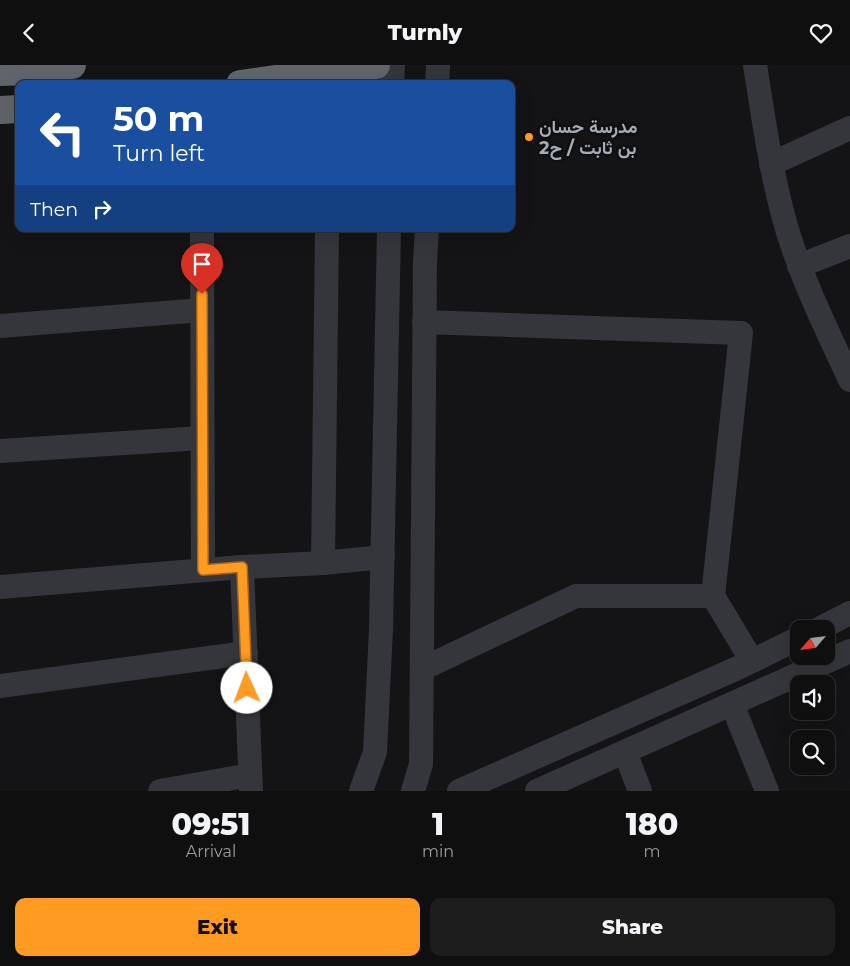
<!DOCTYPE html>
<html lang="en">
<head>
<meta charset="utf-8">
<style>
	:root { --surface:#0f0f10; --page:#1d1d1e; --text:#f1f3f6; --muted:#9b9c9f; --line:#2f2f30; --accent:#ff9b22 }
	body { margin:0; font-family:Montserrat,Vazirmatn,sans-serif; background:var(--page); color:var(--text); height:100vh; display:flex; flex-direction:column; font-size:19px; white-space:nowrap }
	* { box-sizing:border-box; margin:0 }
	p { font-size:16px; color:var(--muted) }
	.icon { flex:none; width:28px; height:28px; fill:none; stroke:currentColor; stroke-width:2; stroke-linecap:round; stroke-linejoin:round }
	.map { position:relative; height:726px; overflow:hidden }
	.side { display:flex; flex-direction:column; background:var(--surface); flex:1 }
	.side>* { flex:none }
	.banner { position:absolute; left:15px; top:15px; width:500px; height:152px; border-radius:10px; box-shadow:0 5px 20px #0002,0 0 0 1px var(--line); background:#1a4fa0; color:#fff; overflow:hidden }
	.needle { width:32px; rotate:242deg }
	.tools { position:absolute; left:790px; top:555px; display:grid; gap:10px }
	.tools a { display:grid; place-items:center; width:45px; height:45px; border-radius:10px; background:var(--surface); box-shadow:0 5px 20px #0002,0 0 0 1px var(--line); font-size:25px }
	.pin { position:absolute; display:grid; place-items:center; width:42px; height:42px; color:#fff; margin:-51px -21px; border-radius:50% 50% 50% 0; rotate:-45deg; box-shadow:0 0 5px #0007 }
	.pin .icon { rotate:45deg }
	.me { position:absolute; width:55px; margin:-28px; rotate:358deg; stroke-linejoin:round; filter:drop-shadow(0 0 4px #0008) }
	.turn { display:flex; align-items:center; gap:18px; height:105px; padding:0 15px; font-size:22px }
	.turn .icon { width:65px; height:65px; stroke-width:2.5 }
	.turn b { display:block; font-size:35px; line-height:42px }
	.then { display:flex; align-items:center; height:48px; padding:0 15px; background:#0003; gap:10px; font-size:19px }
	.eta { display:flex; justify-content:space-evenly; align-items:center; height:85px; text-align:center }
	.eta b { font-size:30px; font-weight:800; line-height:35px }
	.cta { display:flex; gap:10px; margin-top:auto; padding:10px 15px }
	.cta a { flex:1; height:58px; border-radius:10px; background:var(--accent); color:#111; font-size:20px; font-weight:800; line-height:58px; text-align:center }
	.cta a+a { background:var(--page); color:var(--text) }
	header { display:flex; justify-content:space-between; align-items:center; height:65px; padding:0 15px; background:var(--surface); font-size:22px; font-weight:800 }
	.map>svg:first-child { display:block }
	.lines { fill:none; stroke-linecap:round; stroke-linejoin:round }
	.minor { stroke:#34363b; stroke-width:24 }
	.highway { stroke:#60656c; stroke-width:28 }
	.route-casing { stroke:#a66516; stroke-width:12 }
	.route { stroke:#ff9b22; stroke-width:9 }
	.poi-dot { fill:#ff9b22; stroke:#0f0f11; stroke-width:2 }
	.labels { text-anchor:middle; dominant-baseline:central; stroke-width:5; stroke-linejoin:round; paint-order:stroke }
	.poi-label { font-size:18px; font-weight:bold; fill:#a4acb7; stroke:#0f0f11; text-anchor:start }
</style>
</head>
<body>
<header><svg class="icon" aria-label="back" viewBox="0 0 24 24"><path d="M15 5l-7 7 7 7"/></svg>Turnly<svg class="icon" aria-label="heart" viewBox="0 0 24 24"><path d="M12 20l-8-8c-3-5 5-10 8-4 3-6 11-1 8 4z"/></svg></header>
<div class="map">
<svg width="850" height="726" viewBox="0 0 850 726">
	<rect width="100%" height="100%" fill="#141416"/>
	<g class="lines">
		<g class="minor">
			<path d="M755,0C763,50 770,101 783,150C798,207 825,261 850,315"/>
			<polyline points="392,19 393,0"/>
			<polyline points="437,19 438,0"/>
			<polyline points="771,99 850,63"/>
			<polyline points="202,164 203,505"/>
			<polyline points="799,201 850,181"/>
			<polyline points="424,257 741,268 713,531"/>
			<polyline points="0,261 202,245"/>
			<polyline points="0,386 202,373"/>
			<polyline points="323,498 327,164"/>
			<polyline points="242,502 251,726"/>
			<polyline points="0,522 242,502 323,498 383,492"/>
			<polyline points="819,564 850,548"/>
			<polyline points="422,604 576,531 713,531 752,596"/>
			<polyline points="0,621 246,588"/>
			<polyline points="732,639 767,726"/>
			<polyline points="625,687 640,726"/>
			<polyline points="160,726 250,710"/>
			<polyline points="361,726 375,687 381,564 389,164"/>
			<polyline points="413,726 421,699 425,197 427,164"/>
			<polyline points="459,726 740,602 799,573"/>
			<polyline points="537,726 850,586"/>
		</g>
		<g class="highway">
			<polyline points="0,7 30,6 72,0"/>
			<polyline points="240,19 376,0"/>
			<polyline points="0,45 19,44"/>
		</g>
	</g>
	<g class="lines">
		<g class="route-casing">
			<polyline id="route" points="202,229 203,505 242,502 247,623"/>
		</g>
		<use href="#route" class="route"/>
	</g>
	<circle class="poi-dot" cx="529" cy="72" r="5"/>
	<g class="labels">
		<g class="poi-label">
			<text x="539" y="62">مدرسة حسان<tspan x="539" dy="21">بن ثابت / ح2</tspan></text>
		</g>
	</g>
</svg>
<div class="tools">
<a><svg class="needle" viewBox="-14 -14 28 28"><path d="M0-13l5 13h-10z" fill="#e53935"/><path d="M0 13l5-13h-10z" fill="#9b9c9f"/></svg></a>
<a><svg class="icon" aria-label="sound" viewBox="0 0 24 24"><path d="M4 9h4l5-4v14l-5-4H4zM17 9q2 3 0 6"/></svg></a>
<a><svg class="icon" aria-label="search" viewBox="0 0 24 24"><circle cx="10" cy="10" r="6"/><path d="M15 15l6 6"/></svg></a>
</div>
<div class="pin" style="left:202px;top:229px;background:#d93025"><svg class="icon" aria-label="arrive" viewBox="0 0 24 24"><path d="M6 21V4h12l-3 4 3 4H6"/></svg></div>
<svg class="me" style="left:247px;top:623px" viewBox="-20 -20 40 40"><circle r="19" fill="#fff"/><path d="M0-13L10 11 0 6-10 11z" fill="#ff9b22"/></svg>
<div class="banner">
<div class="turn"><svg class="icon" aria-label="left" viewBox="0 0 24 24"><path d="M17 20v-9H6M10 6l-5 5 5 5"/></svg><div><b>50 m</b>Turn left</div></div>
<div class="then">Then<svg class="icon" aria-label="right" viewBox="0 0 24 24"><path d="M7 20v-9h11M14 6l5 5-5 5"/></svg></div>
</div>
</div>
<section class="side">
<div class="eta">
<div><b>09:51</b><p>Arrival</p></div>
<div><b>1</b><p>min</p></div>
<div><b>180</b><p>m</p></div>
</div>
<div class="cta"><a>Exit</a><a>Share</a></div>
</section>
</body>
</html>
